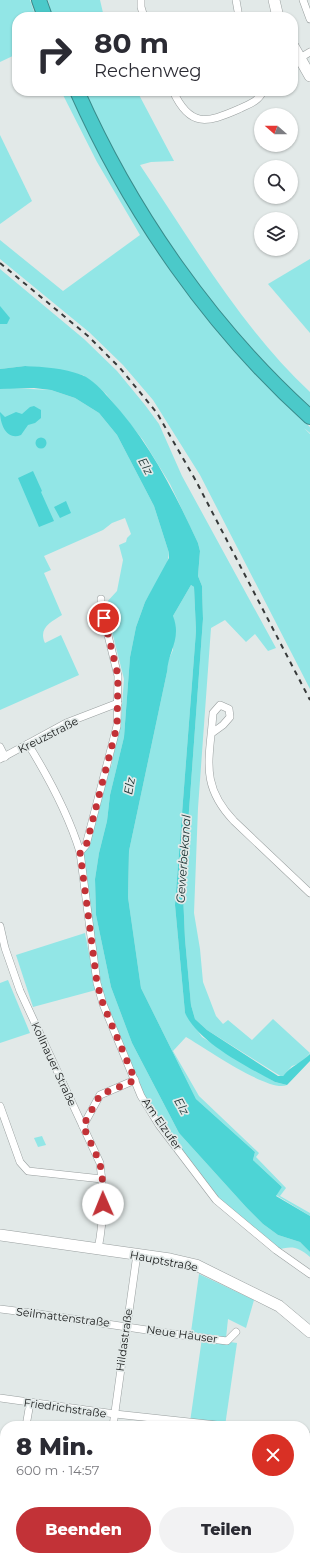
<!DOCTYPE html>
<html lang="de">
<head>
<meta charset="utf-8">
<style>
	:root { --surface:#fff; --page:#f2f2f3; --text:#2b2b33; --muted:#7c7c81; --accent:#c23237 }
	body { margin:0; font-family:Montserrat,sans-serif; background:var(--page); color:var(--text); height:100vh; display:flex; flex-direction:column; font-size:15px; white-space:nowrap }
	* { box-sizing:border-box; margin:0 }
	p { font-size:13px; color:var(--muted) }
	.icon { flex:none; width:22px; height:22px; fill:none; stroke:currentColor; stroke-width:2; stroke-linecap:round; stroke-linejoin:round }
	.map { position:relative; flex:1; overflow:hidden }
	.panel { position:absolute; left:0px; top:1421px; width:310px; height:140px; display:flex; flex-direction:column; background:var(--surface); border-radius:16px 16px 0 0; box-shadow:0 1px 3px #0004 }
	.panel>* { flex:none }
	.hud { position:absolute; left:12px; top:12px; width:286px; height:84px; border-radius:16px; box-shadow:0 1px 3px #0004; background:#fff; color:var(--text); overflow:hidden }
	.needle { width:26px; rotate:290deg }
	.tools { position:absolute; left:254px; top:108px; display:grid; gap:8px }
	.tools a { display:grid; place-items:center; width:44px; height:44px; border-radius:50%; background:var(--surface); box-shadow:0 1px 3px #0004; font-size:20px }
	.pin { position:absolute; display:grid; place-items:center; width:34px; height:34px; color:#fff; margin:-17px; border:2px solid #fff; border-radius:50%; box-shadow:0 1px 4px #0007 }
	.me { position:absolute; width:44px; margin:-22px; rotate:359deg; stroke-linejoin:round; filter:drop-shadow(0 0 3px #0008) }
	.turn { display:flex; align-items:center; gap:14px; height:84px; padding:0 16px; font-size:18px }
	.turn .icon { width:52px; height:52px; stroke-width:2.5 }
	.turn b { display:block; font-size:28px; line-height:34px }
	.round { display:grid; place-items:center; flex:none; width:42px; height:42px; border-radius:21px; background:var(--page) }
	.overview { display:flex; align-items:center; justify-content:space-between; height:68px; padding:0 16px }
	h1 { font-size:24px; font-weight:800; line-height:30px }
	.primary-button { display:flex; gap:8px; margin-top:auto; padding:8px 16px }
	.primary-button a { flex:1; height:46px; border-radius:24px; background:var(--accent); color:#fff; font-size:16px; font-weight:800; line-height:46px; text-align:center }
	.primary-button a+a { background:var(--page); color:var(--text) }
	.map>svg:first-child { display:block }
	.green { fill:#92e6e6 }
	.water { fill:#4dd4d5 }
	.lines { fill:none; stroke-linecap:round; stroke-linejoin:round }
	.street-casing { stroke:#999f9f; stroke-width:8 }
	.secondary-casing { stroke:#999f9f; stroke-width:12 }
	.highway-casing { stroke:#398c8c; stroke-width:16 }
	.street { stroke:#fff; stroke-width:7 }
	.secondary { stroke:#fff; stroke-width:11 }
	.highway { stroke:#4bc9c9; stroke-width:14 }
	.rail { stroke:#373a3a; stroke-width:2; stroke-dasharray:5 5; stroke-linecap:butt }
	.route { stroke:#c23237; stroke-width:7; stroke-dasharray:0 12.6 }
	.labels { text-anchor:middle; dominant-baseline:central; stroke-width:3.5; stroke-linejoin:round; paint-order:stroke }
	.street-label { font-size:11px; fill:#181a1a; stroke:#e2e9e8 }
	.water-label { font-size:12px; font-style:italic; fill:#1a3131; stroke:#e2e9e8 }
</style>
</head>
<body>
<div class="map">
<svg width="310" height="1561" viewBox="0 0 310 1561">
	<rect width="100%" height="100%" fill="#e2e9e8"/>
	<g class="green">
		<polygon points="0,0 30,0 36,17 17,17 17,54 0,62"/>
		<polygon points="48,0 100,0 104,17 52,17 48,8 50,7"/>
		<path d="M61,91H69C124,217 211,332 310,427V433L304,428L310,434V689L200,475L153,400L123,365L89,332L0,259V240L63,291L140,235L97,162Z"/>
		<path d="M83,91H137L174,161L151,162L140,165C193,244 241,327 310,392V409C254,353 199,293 157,226C129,183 106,137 83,91Z"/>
		<polygon points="0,135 32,201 0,224"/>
		<polygon points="310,259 310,333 268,284"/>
		<polygon points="0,269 84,339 117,371 145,405 159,424 182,476 276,648 268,651 255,634 246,642 225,620 211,628 198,808 194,913 200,949 203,982 216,1016 223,1024 228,1020 252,1040 273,1019 310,1053 301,1063 292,1066 282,1077 207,1030 195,1019 191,1005 185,939 183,893 203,619 202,586 198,576 200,551 198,543 170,484 143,440 106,394 95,384 83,375 25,366 0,369"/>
		<path d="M10,388L51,390L75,398L99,413L117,435L154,506L169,553L167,565L145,602L136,627L130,657L124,737L110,795L107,821L99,853L95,879L96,915L111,987L132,1043L179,1133L246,1207L263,1224L278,1235L300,1242L310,1252V1257C297,1246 292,1246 276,1250L216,1200L150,1110L103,1004L80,852L86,845L108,765L111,767L121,719L124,679L105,604L117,591L123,560L119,545L126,542L127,538L131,534L125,518L112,523L103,530L44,556L51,570L44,573L62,615C51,622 38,628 45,643L61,635L79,675L0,710V389Z"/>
		<path d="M191,585L194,587L196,631L175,905L185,1013L202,1037L275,1082L287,1085C269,1093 205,1048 186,1037L173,1051L199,1096L259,1153L256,1157L286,1188L280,1196L310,1213V1216L276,1195L282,1187L253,1160L255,1152L196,1099L141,988L128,897L129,851L167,672V663L173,650V616Z"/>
		<polygon points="85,933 96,990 33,1007 16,955"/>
		<polygon points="8,980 30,1033 0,1043 0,983"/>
		<polygon points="42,1136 46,1145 38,1147 34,1138"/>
		<polygon points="199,1274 254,1300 246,1328 228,1319 226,1338 191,1332"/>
		<polygon points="202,1338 237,1343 225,1426 190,1422"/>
		<polygon points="190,1556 284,1556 285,1561 182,1561"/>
	</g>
	<g class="water">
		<polygon points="0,306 10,318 7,324 0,324"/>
		<path d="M25,366C44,367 63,368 82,375C92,379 102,390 109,398C148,440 174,491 198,543L200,551L198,576L202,586L203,619L183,893L185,939L191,1005L195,1019L207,1030L278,1076H283C291,1066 301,1063 310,1054V1061L287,1085L275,1082C246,1066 199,1043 185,1013L175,905L196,631L194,587L191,585L173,616C182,639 168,651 167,672L129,851L128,897L141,988L196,1099L255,1152L253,1160L282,1187L276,1196L310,1216V1252L300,1242L278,1235L263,1224L246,1207L179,1133L132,1043L111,987L96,915L95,879L99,853L107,821L110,795L124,737L130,657L136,627L145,602L169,558V553L154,506L117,435L99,413L75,398L51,390L34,388L0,389V369Z"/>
		<path d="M34,406L41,410V418L35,423L28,425L21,435C6,441 0,423 0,412L5,417L16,412L22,414L30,407Z"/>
		<circle cx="41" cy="443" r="5.5"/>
		<polygon points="33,471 42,491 41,492 54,521 39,527 18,478"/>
		<polygon points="66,501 71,513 60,518 54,507"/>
	</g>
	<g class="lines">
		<g class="street-casing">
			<g id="street">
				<polyline points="141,0 141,7 144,17"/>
				<polyline points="236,0 239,17"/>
				<polyline points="303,0 310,19"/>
				<polyline points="300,58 310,52"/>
				<path d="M173,91C190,128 207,123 239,109C249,104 258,102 263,91"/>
				<path d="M212,733L223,725L230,717L229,709L220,705L213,713C210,759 199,784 234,821L310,893"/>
				<path d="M28,744C49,778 68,813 80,852L97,983L103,1004L141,1096L159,1125L216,1200L276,1250L310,1274"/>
				<polyline points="0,747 5,757"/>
				<polyline points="0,759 66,723 118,703"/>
				<polyline points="80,852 86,845 117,726 118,676 101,607 101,599"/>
				<path d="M0,926L5,948L20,991L100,1163C104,1192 104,1220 98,1249"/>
				<polyline points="0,1106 20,1162 28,1171 102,1179"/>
				<polyline points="83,1126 100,1095 135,1080"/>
				<path d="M0,1309C76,1318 151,1332 227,1341L236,1332"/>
				<polyline points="0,1398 115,1414 226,1426"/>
				<polyline points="26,1426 30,1403"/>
				<polyline points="113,1426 137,1254"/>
				<polyline points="305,1435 310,1436"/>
				<polyline points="305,1528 310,1527"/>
				<polyline points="0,1546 5,1546"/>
				<polyline points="80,1556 116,1561"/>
				<polyline points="159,1556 160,1561"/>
				<polyline points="165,1561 190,1556"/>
				<polyline points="305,1561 310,1536"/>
			</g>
		</g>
		<g class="secondary-casing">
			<g id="secondary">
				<polyline points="274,0 278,17"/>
				<polyline points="293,46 310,76"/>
				<polyline points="0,1235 170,1259 196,1265 279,1306 310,1332"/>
			</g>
		</g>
		<g class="highway-casing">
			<g id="highway">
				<polyline points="39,0 45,17"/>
				<path d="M77,91C131,213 211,328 310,417"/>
			</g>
		</g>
		<use href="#street" class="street"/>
		<use href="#secondary" class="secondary"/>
		<use href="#highway" class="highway"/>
		<polyline class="rail" points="0,263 88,336 120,368 157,413 196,481 310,700"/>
	</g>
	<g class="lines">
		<polyline class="route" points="103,1204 104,1191 100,1163 83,1126 100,1095 135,1080 103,1004 97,983 80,852 86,846 117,726 118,676 104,618"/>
	</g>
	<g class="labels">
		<g class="street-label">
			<text transform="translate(48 735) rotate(-27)">Kreuzstraße</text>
			<text transform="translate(54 1064) rotate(65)">Kollnauer Straße</text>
			<text transform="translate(162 1124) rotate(55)">Am Elzufer</text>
			<text transform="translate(164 1261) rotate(11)">Hauptstraße</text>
			<text transform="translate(63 1317) rotate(7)">Seilmattenstraße</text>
			<text transform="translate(182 1334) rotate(8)">Neue Häuser</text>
			<text transform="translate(124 1340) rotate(-82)">Hildastraße</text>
			<text transform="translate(65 1408) rotate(8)">Friedrichstraße</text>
		</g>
		<g class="water-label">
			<text transform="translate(146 466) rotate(61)">Elz</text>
			<text transform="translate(129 786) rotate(-80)">Elz</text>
			<text transform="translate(183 859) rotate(-86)">Gewerbekanal</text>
			<text transform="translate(182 1106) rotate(61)">Elz</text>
		</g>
	</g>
</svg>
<div class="tools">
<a><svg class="needle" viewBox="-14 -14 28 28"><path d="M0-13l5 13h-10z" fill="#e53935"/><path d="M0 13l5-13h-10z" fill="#7c7c81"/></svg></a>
<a><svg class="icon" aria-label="search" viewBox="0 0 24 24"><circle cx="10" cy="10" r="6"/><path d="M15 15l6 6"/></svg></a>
<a><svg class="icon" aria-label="layers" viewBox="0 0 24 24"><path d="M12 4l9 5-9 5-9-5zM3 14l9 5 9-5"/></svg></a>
</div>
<div class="pin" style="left:104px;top:618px;background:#d93025"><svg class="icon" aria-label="arrive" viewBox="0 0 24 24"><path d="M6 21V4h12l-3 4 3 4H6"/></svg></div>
<svg class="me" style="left:103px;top:1204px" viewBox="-20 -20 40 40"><circle r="19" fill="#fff"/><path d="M0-13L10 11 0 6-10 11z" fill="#c23237"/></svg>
<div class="hud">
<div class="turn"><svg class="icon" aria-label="right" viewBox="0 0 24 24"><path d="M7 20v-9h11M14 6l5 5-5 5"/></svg><div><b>80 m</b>Rechenweg</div></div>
</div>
<section class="panel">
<div class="overview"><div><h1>8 Min.</h1><p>600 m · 14:57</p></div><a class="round" style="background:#d93025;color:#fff"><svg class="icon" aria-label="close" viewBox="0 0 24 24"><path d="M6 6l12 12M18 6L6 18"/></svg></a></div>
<div class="primary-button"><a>Beenden</a><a>Teilen</a></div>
</section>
</div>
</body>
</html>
